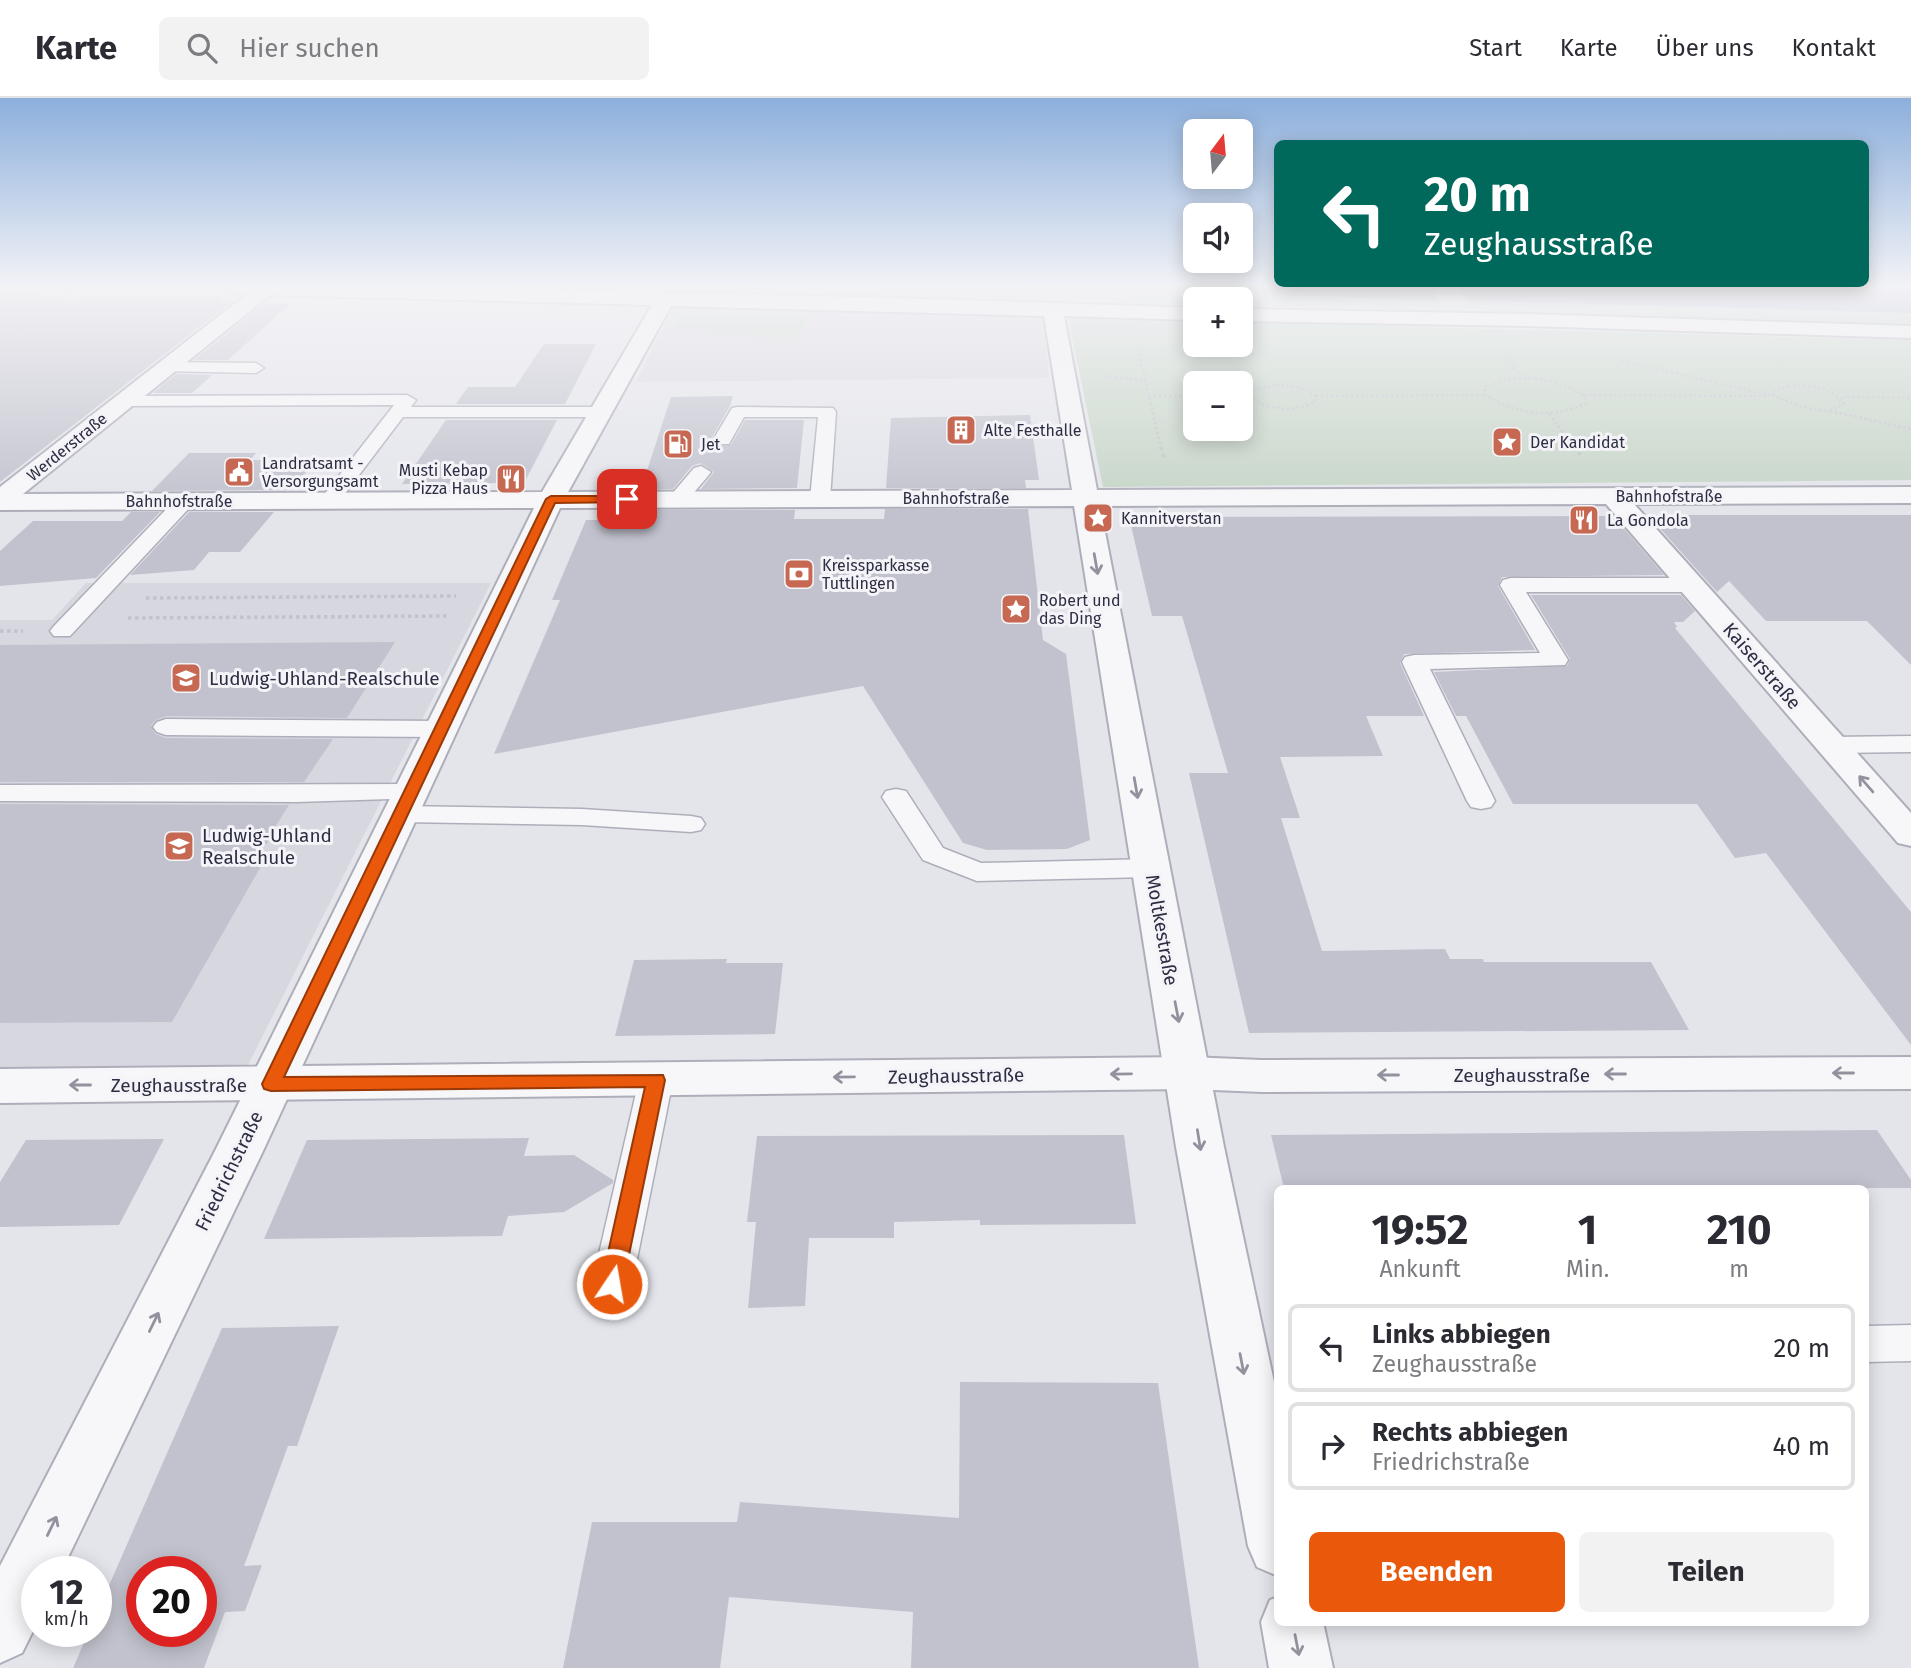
<!DOCTYPE html>
<html lang="de">
<head>
<meta charset="utf-8">
<style>
	:root { --surface:#fff; --page:#f2f2f3; --text:#2b2b33; --muted:#7c7c81; --line:#e1e1e2; --accent:#ea580c }
	body { margin:0; font-family:"Fira Sans",sans-serif; background:var(--page); color:var(--text); height:100vh; display:flex; flex-direction:column; font-size:26px; white-space:nowrap }
	* { box-sizing:border-box; margin:0 }
	p { font-size:23px; color:var(--muted) }
	.icon { flex:none; width:38px; height:38px; fill:none; stroke:currentColor; stroke-width:2; stroke-linecap:round; stroke-linejoin:round }
	.map { position:relative; flex:1; overflow:hidden }
	.sheet { position:absolute; left:1274px; top:1087px; width:595px; height:441px; display:flex; flex-direction:column; background:var(--surface); border-radius:10px; box-shadow:0 4px 18px #0003 }
	.sheet>* { flex:none }
	.hud { position:absolute; left:1274px; top:42px; width:595px; height:147px; border-radius:10px; box-shadow:0 4px 18px #0003; background:#00695c; color:#fff; overflow:hidden }
	.needle { width:46px; rotate:16deg }
	.fabs { position:absolute; left:1183px; top:21px; display:grid; gap:14px }
	.fabs a { display:grid; place-items:center; width:70px; height:70px; border-radius:10px; background:var(--surface); box-shadow:0 4px 18px #0003; font-size:35px }
	.speed { position:absolute; left:21px; top:1458px; display:flex; gap:14px; font-size:35px; font-weight:700; text-align:center }
	.speed>* { display:grid; place-content:center; width:91px; height:91px; border-radius:50%; background:var(--surface); box-shadow:0 4px 18px #0003; line-height:1 }
	.speed small { font-size:18px; font-weight:400 }
	.speed .limit { border:10px solid #d22; background:#fff; color:#111 }
	.pin { position:absolute; display:grid; place-items:center; width:60px; height:60px; color:#fff; margin:-30px; border-radius:14px; box-shadow:0 4px 10px #0006 }
	.me { position:absolute; width:77px; margin:-38px; rotate:12deg; stroke-linejoin:round; filter:drop-shadow(0 0 5px #0008) }
	.turn { display:flex; align-items:center; gap:24px; height:147px; padding:0 35px; font-size:32px }
	.turn .icon { width:91px; height:91px; stroke-width:2.5 }
	.turn b { display:block; font-size:49px; line-height:60px }
	.eta { display:flex; justify-content:space-evenly; align-items:center; height:119px; text-align:center }
	.eta b { font-size:42px; font-weight:700; line-height:49px }
	.action { display:flex; gap:14px; margin-top:auto; padding:14px 35px }
	.action a { flex:1; height:80px; border-radius:10px; background:var(--accent); color:#fff; font-size:28px; font-weight:700; line-height:80px; text-align:center }
	.action a+a { background:var(--page); color:var(--text) }
	ul { padding:0; list-style:none }
	li { display:flex; align-items:center; gap:21px; height:88px; margin:0 14px 10px; padding:0 21px; border:4px solid var(--line); border-radius:10px }
	li div { flex:1 }
	li b { display:block; font-size:26px }
	li em { font-style:normal }
	header { display:flex; align-items:center; gap:42px; box-sizing:border-box; height:98px; padding:0 35px; background:var(--surface); border-bottom:2px solid var(--line) }
	header strong { font-size:33px }
	nav { display:flex; gap:38px; margin-inline-start:auto; font-size:24px }
	.search { width:490px; height:63px; background:var(--page); display:flex; align-items:center; gap:18px; box-sizing:border-box; padding:0 24px; border-radius:10px; color:var(--muted); font-size:26px }
	.map>svg:first-child { display:block }
	.built { fill:#d7d7e0 }
	.green { fill:#c6d5c7; fill-rule:evenodd }
	.water { fill:#a2a8c9 }
	.pier { fill:#e4e5eb }
	.building { fill:#c2c2ce; fill-rule:evenodd }
	.lines { fill:none; stroke-linecap:round; stroke-linejoin:round }
	.service-casing { stroke:#adaeb9; stroke-width:3 }
	.minor-casing { stroke:#adaeb9; stroke-width:4 }
	.tertiary-casing { stroke:#adaeb9; stroke-width:4 }
	.path-far2 { stroke:#c2c2ca; stroke-width:2.5; stroke-dasharray:2.5 2.5; stroke-linecap:butt }
	.path-far1 { stroke:#c2c2ca; stroke-width:3.5; stroke-dasharray:3.5 3.5; stroke-linecap:butt }
	.path { stroke:#c2c2ca; stroke-width:4.5; stroke-dasharray:4.5 4.5; stroke-linecap:butt }
	.service { fill:#f7f7fa; fill-rule:evenodd }
	.minor { fill:#f7f7fa; fill-rule:evenodd }
	.tertiary { fill:#f7f7fa; fill-rule:evenodd }
	.oneway { stroke:#92929e }
	.route { fill:#ea580c; stroke:#983908; stroke-width:2 }
	.labels { text-anchor:middle; dominant-baseline:central; stroke-width:6; stroke-linejoin:round; paint-order:stroke }
	.far-poi-label { font-size:16px; fill:#2d2d43; stroke:#f4f4f8; text-anchor:start }
	.far-street-label { font-size:16px; fill:#2d2d43; stroke:#f4f4f8 }
	.street-label { font-size:19px; fill:#2d2d43; stroke:#f4f4f8 }
	.poi-label { font-size:19px; fill:#2d2d43; stroke:#f4f4f8; text-anchor:start }
</style>
</head>
<body>
<header>
<strong>Karte</strong>
<div class="search"><svg class="icon" aria-label="search" viewBox="0 0 24 24"><circle cx="10" cy="10" r="6"/><path d="M15 15l6 6"/></svg>Hier suchen</div>
<nav><a>Start</a><a>Karte</a><a>Über uns</a><a>Kontakt</a></nav>
</header>
<div class="map">
<svg width="1911" height="1570" viewBox="0 0 1911 1570">
	<rect width="100%" height="100%" fill="#e4e5eb"/>
	<g class="built">
		<polygon points="673,208 1043,219 1049,280 636,284"/>
		<polygon points="86,485 491,485 244,975 0,975 0,522 52,522"/>
	</g>
	<g class="green">
		<polygon points="582,190 1020,190 1911,215 1911,227 1241,208 1241,201 1195,201 1195,206"/>
		<polygon points="681,213 811,216 798,240 715,238 708,231 674,230"/>
		<path d="M1068,219L1195,223V247H1241V224L1911,242V382L1103,389ZM1195,285H1241V331H1195Z"/>
	</g>
	<polygon class="water" points="1020,190 1911,190 1911,215"/>
	<polygon class="pier" points="1432,190 1459,190 1469,207 1441,207"/>
	<g class="building">
		<polygon points="0,192 73,202 78,199 224,198 219,203 233,203 0,384"/>
		<polygon points="265,205 290,206 228,262 194,262"/>
		<polygon points="544,246 596,246 565,306 456,306 468,289 515,289"/>
		<polygon points="176,276 212,277 192,295 153,295"/>
		<polygon points="733,298 730,308 711,341 715,349 731,347 745,322 804,322 797,390 701,391 714,374 700,365 692,368 673,391 641,391 671,299"/>
		<polygon points="1030,317 1039,382 1025,382 1026,390 886,390 891,320"/>
		<polygon points="446,322 557,322 524,385 402,386"/>
		<polygon points="189,355 256,355 250,362 317,361 291,392 152,393"/>
		<polygon points="885,411 1028,411 1043,542 1066,556 1090,742 1067,751 987,752 963,745 863,588 494,656 560,502 552,502 586,422 632,422 635,412 795,412 794,421 884,421"/>
		<polygon points="131,414 160,414 96,480 0,488 0,453 33,423 122,423"/>
		<polygon points="189,414 274,414 240,454 209,454 194,472 130,477"/>
		<polygon points="1648,417 1911,417 1911,567 1867,523 1766,523 1729,483 1717,494"/>
		<polygon points="1613,418 1664,477 1502,479 1498,488 1535,552 1404,556 1400,565 1424,618 1366,618 1383,658 1280,659 1300,720 1281,720 1322,853 1445,851 1450,861 1483,861 1484,864 1651,864 1689,932 1249,935 1189,675 1228,675 1182,518 1152,518 1129,419"/>
		<polygon points="1531,497 1681,497 1695,513 1683,524 1674,524 1677,529 1675,530 1911,814 1911,947 1766,755 1735,760 1697,706 1513,706 1466,618 1456,618 1434,574 1567,568 1570,561"/>
		<polygon points="395,544 347,620 166,618 156,622 151,627 155,636 166,640 333,641 304,684 0,684 0,547"/>
		<polygon points="0,706 289,707 258,756 268,756 172,924 0,925"/>
		<polygon points="727,861 726,865 783,865 775,936 615,938 634,862"/>
		<polygon points="1877,1032 1911,1082 1911,1090 1284,1090 1271,1037"/>
		<polygon points="1124,1037 1136,1126 980,1127 980,1122 894,1124 894,1140 809,1140 805,1208 748,1210 756,1124 747,1124 757,1038"/>
		<polygon points="529,1040 524,1058 574,1057 613,1082 613,1085 564,1114 508,1118 502,1138 264,1141 307,1042"/>
		<polygon points="164,1041 119,1127 0,1129 0,1084 26,1042"/>
		<path d="M339,1228L297,1348H288L244,1468L262,1467L245,1513L225,1514L204,1570H73L89,1533H96V1517L222,1230ZM142,1474H201V1533H142Z"/>
		<polygon points="960,1284 1158,1285 1199,1570 911,1570 913,1514 729,1499 720,1570 563,1570 592,1424 737,1424 740,1404 959,1420"/>
	</g>
	<g class="lines">
		<g class="service-casing">
			<g id="service">
				<polygon points="167,264 256,265 264,270 256,275 161,273 159,269"/>
				<polygon points="407,297 416,302 411,309 601,309 610,314 601,319 403,319 337,406 323,406 320,402 394,307 125,308 116,303 125,298"/>
				<polygon points="738,309 833,310 836,314 830,401 827,405 813,405 810,401 818,319 744,319 729,346 715,346 713,342 732,310"/>
				<polygon points="701,368 711,374 708,378 685,405 671,405 668,401 671,397 694,370"/>
				<polygon points="185,397 192,399 195,403 192,407 70,538 54,538 50,533 54,528 178,399"/>
				<polygon points="1511,480 1691,480 1699,482 1702,487 1699,492 1691,494 1526,494 1568,562 1565,567 1430,571 1495,703 1491,709 1481,711 1471,709 1467,703 1402,564 1405,559 1414,557 1540,555 1500,487 1503,482"/>
				<polygon points="166,621 442,623 451,626 455,631 451,636 442,639 166,637 157,634 153,629 157,624"/>
				<polygon points="1911,638 1911,654 1832,655 1823,653 1819,647 1823,641 1832,639"/>
				<polygon points="411,686 421,688 425,694 421,700 296,704 0,703 0,687"/>
				<polygon points="896,691 906,693 943,750 981,765 1151,761 1161,764 1166,770 1161,776 1151,779 977,783 923,762 882,699 886,693"/>
				<polygon points="401,708 582,711 691,718 701,720 705,726 701,732 691,734 582,727 401,724 391,722 387,716 391,710"/>
				<polygon points="656,969 668,973 673,982 632,1186 626,1198 612,1203 598,1198 592,1186 639,982 644,973"/>
				<polygon points="1911,1227 1911,1263 1866,1264 1866,1228"/>
			</g>
		</g>
		<g class="minor-casing">
			<g id="minor">
				<path d="M226,190C549,190 872,198 1195,210V222L1064,218L1097,392L1911,389V405L1634,406L1911,715V748L1898,745L1606,406L1100,408L1224,1049L1278,1303V1478L1257,1469L1248,1448L1176,1049L1074,408L560,410L263,1053L61,1474H37V1525L22,1555L0,1565V1468L215,1053L534,410L0,412V389L247,196L228,194ZM270,197L652,207L542,394L23,396ZM671,208L1044,218L1072,392L568,394Z"/>
				<polygon points="1241,211 1528,216 1911,228 1911,240 1528,228 1241,223"/>
				<polygon points="1278,1499 1278,1524 1323,1524 1333,1570 1269,1570 1261,1524 1270,1502"/>
			</g>
		</g>
		<g class="tertiary-casing">
			<polygon id="tertiary" points="1189,959 1262,962 1911,959 1911,991 1262,994 1189,991 0,1005 0,971"/>
		</g>
		<g class="path-far2">
			<polyline points="0,245 79,190"/>
			<polyline points="1138,251 1161,350"/>
			<polyline points="1506,257 1521,279"/>
			<polyline points="1622,263 1774,298"/>
			<polyline points="1105,278 1146,283"/>
			<path d="M1535,280L1561,286L1584,297L1586,305C1552,322 1517,316 1485,297L1484,289L1508,281Z"/>
			<path d="M1276,287C1291,287 1303,290 1316,298L1315,304C1293,314 1269,313 1249,298L1251,293Z"/>
			<path d="M1788,288C1809,286 1829,289 1844,305C1826,322 1793,305 1774,298L1772,294Z"/>
			<polyline points="1584,297 1766,298"/>
			<polyline points="1149,298 1195,298"/>
			<polyline points="1241,298 1249,298"/>
			<polyline points="1316,298 1485,297"/>
			<polyline points="1842,299 1911,300"/>
			<polyline points="1830,313 1911,331"/>
			<polyline points="0,315 45,314"/>
			<polyline points="1549,316 1575,350"/>
		</g>
		<g class="path-far1">
			<polyline points="1161,349 1164,361"/>
			<polyline points="1574,349 1582,359"/>
			<polyline points="146,500 456,498"/>
			<polyline points="128,520 448,518"/>
			<polyline points="0,533 23,533"/>
		</g>
		<g class="path">
			<polyline points="0,636 3,636"/>
			<polyline points="175,747 264,746 272,733"/>
		</g>
		<use href="#service" class="service"/>
		<use href="#minor" class="minor"/>
		<use href="#tertiary" class="tertiary"/>
	</g>
	<defs><path id="oneway-shaft" d="M-6 0H5M1.5-3L5.5 0L1.5 3" fill="none" stroke-width="1.6" stroke-linecap="round" stroke-linejoin="round" transform="scale(1.75)"/></defs>
	<g class="oneway">
		<use href="#oneway-shaft" transform="translate(1096 466) rotate(80)"/>
		<use href="#oneway-shaft" transform="translate(1866 686) rotate(-131)"/>
		<use href="#oneway-shaft" transform="translate(1136 690) rotate(80)"/>
		<use href="#oneway-shaft" transform="translate(1177 914) rotate(79)"/>
		<use href="#oneway-shaft" transform="translate(1843 975) rotate(180)"/>
		<use href="#oneway-shaft" transform="translate(1121 976) rotate(179)"/>
		<use href="#oneway-shaft" transform="translate(1615 976) rotate(180)"/>
		<use href="#oneway-shaft" transform="translate(1388 977) rotate(180)"/>
		<use href="#oneway-shaft" transform="translate(844 979) rotate(179)"/>
		<use href="#oneway-shaft" transform="translate(80 987) rotate(180)"/>
		<use href="#oneway-shaft" transform="translate(1199 1042) rotate(81)"/>
		<use href="#oneway-shaft" transform="translate(154 1224) rotate(-64)"/>
		<use href="#oneway-shaft" transform="translate(1242 1266) rotate(79)"/>
		<use href="#oneway-shaft" transform="translate(52 1428) rotate(-64)"/>
		<use href="#oneway-shaft" transform="translate(1297 1547) rotate(79)"/>
	</g>
	<linearGradient id="sky" x2="0" y2="1"><stop stop-color="#8cafdc"/><stop offset="0.46" stop-color="#f3f3f6"/><stop offset="1" stop-color="#f3f3f6" stop-opacity="0"/></linearGradient>
	<rect width="1911" height="410" fill="url(#sky)"/>
	<polygon class="route" points="627,398 633,401 631,404 555,405 284,979 663,977 665,982 623,1186 620,1192 612,1195 604,1192 601,1186 645,989 271,993 264,991 262,986 546,401 551,398"/>
	<defs>
		<g id="building-square" transform="scale(1.575)"><rect x="-9" y="-9" width="18" height="18" rx="4" fill="#c76853" stroke="#f4f4f8"/><path d="M-4-6H4V6H1V3H-1V6H-4ZM-2.5-4.3h1.7v1.8h-1.7ZM.8-4.3h1.7v1.8H.8ZM-2.5-1h1.7V.8h-1.7ZM.8-1h1.7V.8H.8Z" fill="#fff"/></g>
		<g id="sight-square" transform="scale(1.575)"><rect x="-9" y="-9" width="18" height="18" rx="4" fill="#c76853" stroke="#f4f4f8"/><path d="M0-6L1.8-2.2L6-1.7L2.9 1.2L3.7 5.4L0 3.3L-3.7 5.4L-2.9 1.2L-6-1.7L-1.8-2.2Z" fill="#fff"/></g>
		<g id="fuel-square" transform="scale(1.575)"><rect x="-9" y="-9" width="18" height="18" rx="4" fill="#c76853" stroke="#f4f4f8"/><path d="M-5.5-6h7V0h2V4h1.3V-2.5L3-4.5l.8-.8L6-3V5H2.5V1h-1V6h-7ZM-4.2-4.7v3.2H.2V-4.7Z" fill="#fff"/></g>
		<g id="civic-square" transform="scale(1.575)"><rect x="-9" y="-9" width="18" height="18" rx="4" fill="#c76853" stroke="#f4f4f8"/><path d="M-.6-6.5H3V-4.5H.6V-3L4-1V1h2V6H-6V1h2V-1L-.6-3ZM-1.2 2.5V6h2.4V2.5Z" fill="#fff"/></g>
		<g id="restaurant-square" transform="scale(1.575)"><rect x="-9" y="-9" width="18" height="18" rx="4" fill="#c76853" stroke="#f4f4f8"/><path d="M-5-6h1v4h1v-4h1v4h1v-4h1v5L-1.5 .5V6h-2V.5L-5-1ZM5-6V6H3V1.5H1.5Q1.5-4 5-6Z" fill="#fff"/></g>
		<g id="bank-square" transform="scale(1.575)"><rect x="-9" y="-9" width="18" height="18" rx="4" fill="#c76853" stroke="#f4f4f8"/><path d="M-6-4H6V4H-6ZM0-2.3a2.3 2.3 0 1 0 0 4.6a2.3 2.3 0 1 0 0-4.6Z" fill="#fff"/></g>
		<g id="school-square" transform="scale(1.575)"><rect x="-9" y="-9" width="18" height="18" rx="4" fill="#c76853" stroke="#f4f4f8"/><path d="M0-5L7-2L0 1L-7-2ZM-4 1L0 2.5L4 1V4Q0 6-4 4Z" fill="#fff"/></g>
	</defs>
	<g fill-rule="evenodd">
		<use href="#building-square" x="961" y="332"/>
		<use href="#sight-square" x="1507" y="344"/>
		<use href="#fuel-square" x="678" y="346"/>
		<use href="#civic-square" x="239" y="374"/>
		<use href="#restaurant-square" x="511" y="381"/>
		<use href="#sight-square" x="1098" y="420"/>
		<use href="#restaurant-square" x="1584" y="422"/>
		<use href="#bank-square" x="799" y="476"/>
		<use href="#sight-square" x="1016" y="511"/>
		<use href="#school-square" x="186" y="580"/>
		<use href="#school-square" x="179" y="748"/>
	</g>
	<g class="labels">
		<g class="far-poi-label">
			<text x="984" y="332">Alte Festhalle</text>
			<text x="1530" y="344">Der Kandidat</text>
			<text x="701" y="346">Jet</text>
			<text x="262" y="365">Landratsamt -<tspan x="262" dy="18">Versorgungsamt</tspan></text>
			<text x="488" y="372" text-anchor="end">Musti Kebap<tspan x="488" dy="18">Pizza Haus</tspan></text>
			<text x="1121" y="420">Kannitverstan</text>
			<text x="1607" y="422">La Gondola</text>
			<text x="822" y="467">Kreissparkasse<tspan x="822" dy="18">Tuttlingen</tspan></text>
			<text x="1039" y="502">Robert und<tspan x="1039" dy="18">das Ding</tspan></text>
		</g>
		<g class="far-street-label">
			<text transform="translate(67 349) rotate(-39)">Werderstraße</text>
			<text x="1669" y="398">Bahnhofstraße</text>
			<text x="956" y="400">Bahnhofstraße</text>
			<text x="179" y="403">Bahnhofstraße</text>
		</g>
		<g class="street-label">
			<text transform="translate(1762 568) rotate(49)">Kaiserstraße</text>
			<text transform="translate(1162 832) rotate(80)">Moltkestraße</text>
			<text x="1522" y="977">Zeughausstraße</text>
			<text transform="translate(956 978) rotate(-1)">Zeughausstraße</text>
			<text x="179" y="987">Zeughausstraße</text>
			<text transform="translate(229 1073) rotate(-64)">Friedrichstraße</text>
		</g>
		<g class="poi-label">
			<text x="209" y="580">Ludwig-Uhland-Realschule</text>
			<text x="202" y="737">Ludwig-Uhland<tspan x="202" dy="22">Realschule</tspan></text>
		</g>
	</g>
</svg>
<div class="fabs">
<a><svg class="needle" viewBox="-14 -14 28 28"><path d="M0-13l5 13h-10z" fill="#e53935"/><path d="M0 13l5-13h-10z" fill="#7c7c81"/></svg></a>
<a><svg class="icon" aria-label="sound" viewBox="0 0 24 24"><path d="M4 9h4l5-4v14l-5-4H4zM17 9q2 3 0 6"/></svg></a>
<a>+</a>
<a>−</a>
</div>
<div class="speed"><div>12<small>km/h</small></div><div class="limit">20</div></div>
<div class="pin" style="left:627px;top:401px;background:#d93025"><svg class="icon" aria-label="arrive" viewBox="0 0 24 24"><path d="M6 21V4h12l-3 4 3 4H6"/></svg></div>
<svg class="me" style="left:612px;top:1186px" viewBox="-20 -20 40 40"><circle r="17" fill="#ea580c" stroke="#fff" stroke-width="3"/><path d="M0-11L8 9 0 5-8 9z" fill="#fff"/></svg>
<div class="hud">
<div class="turn"><svg class="icon" aria-label="left" viewBox="0 0 24 24"><path d="M17 20v-9H6M10 6l-5 5 5 5"/></svg><div><b>20 m</b>Zeughausstraße</div></div>
</div>
<section class="sheet">
<div class="eta">
<div><b>19:52</b><p>Ankunft</p></div>
<div><b>1</b><p>Min.</p></div>
<div><b>210</b><p>m</p></div>
</div>
<ul>
<li><svg class="icon" aria-label="left" viewBox="0 0 24 24"><path d="M17 20v-9H6M10 6l-5 5 5 5"/></svg><div><b>Links abbiegen</b><p>Zeughausstraße</p></div><em>20 m</em></li>
<li><svg class="icon" aria-label="right" viewBox="0 0 24 24"><path d="M7 20v-9h11M14 6l5 5-5 5"/></svg><div><b>Rechts abbiegen</b><p>Friedrichstraße</p></div><em>40 m</em></li>
</ul>
<div class="action"><a>Beenden</a><a>Teilen</a></div>
</section>
</div>
</body>
</html>
